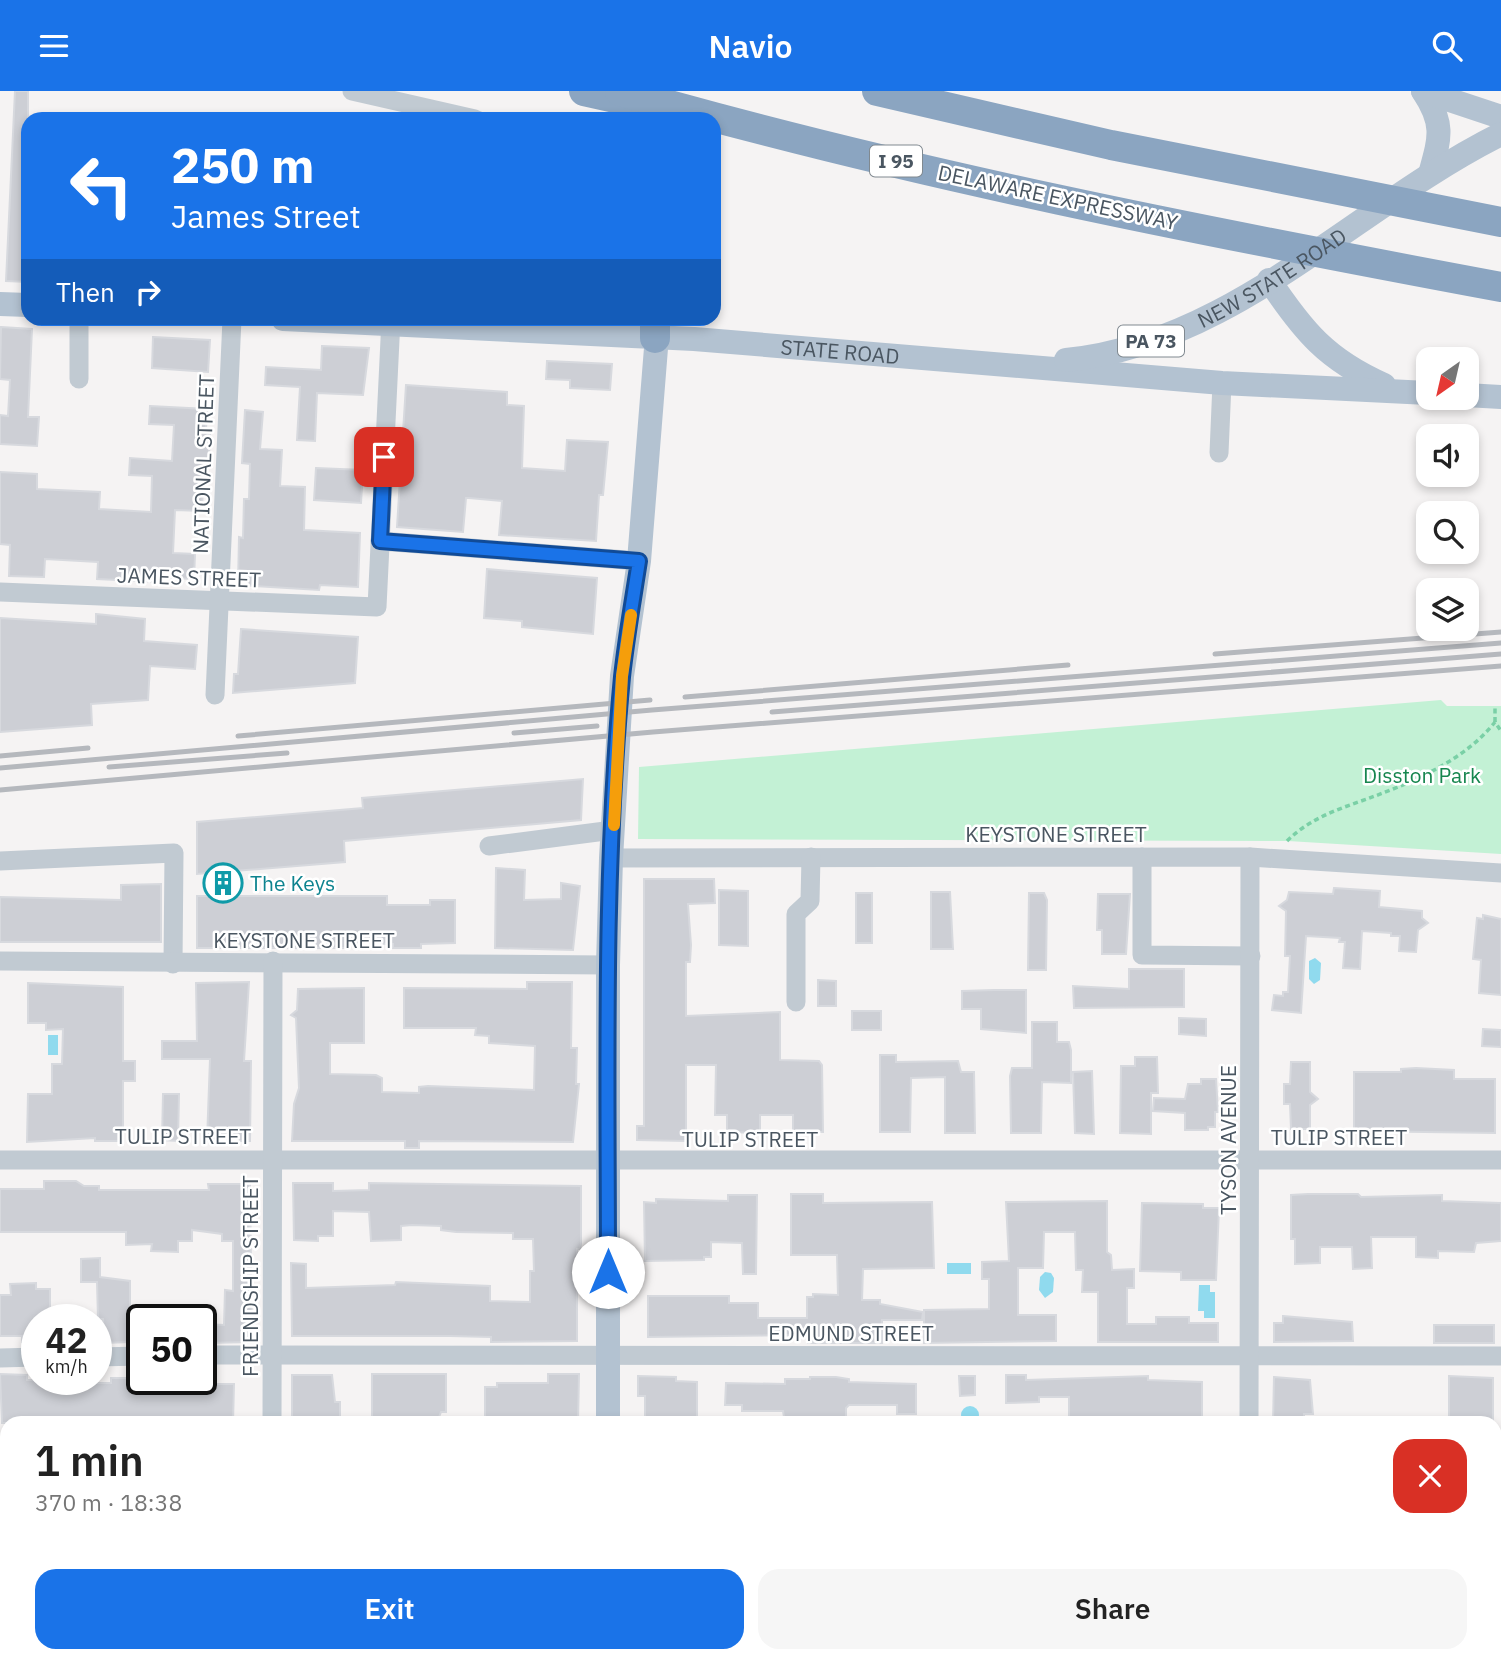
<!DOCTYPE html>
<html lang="en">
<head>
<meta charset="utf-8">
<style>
	:root { --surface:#fff; --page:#f6f6f6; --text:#222; --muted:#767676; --accent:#1a73e8 }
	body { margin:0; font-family:"IBM Plex Sans",sans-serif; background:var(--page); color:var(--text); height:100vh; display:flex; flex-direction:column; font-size:26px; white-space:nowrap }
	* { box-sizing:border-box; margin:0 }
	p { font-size:23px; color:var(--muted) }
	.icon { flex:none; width:38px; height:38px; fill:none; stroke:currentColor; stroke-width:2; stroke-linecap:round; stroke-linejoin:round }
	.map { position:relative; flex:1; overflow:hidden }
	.side { position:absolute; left:0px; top:1325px; width:1502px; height:247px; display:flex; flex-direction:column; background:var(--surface); border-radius:21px 21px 0 0; box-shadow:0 4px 10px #0003 }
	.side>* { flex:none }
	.top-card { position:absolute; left:21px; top:21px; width:700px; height:214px; border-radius:21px; box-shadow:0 4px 10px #0003; background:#1a73e8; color:#fff; overflow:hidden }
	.needle { width:46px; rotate:214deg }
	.buttons { position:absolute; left:1416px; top:256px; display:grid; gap:14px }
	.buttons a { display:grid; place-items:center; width:63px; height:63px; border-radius:14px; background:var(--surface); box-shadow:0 4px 10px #0003; font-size:35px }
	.speed { position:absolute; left:21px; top:1213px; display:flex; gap:14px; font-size:35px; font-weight:700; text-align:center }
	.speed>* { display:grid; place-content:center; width:91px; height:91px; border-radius:50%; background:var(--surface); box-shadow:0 4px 10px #0003; line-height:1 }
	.speed small { font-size:18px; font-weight:400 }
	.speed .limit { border:4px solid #111; border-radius:10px; background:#fff; color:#111 }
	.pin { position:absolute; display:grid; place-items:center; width:60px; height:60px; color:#fff; margin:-30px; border-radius:14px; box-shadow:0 4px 10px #0006 }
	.me { position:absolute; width:77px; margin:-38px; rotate:0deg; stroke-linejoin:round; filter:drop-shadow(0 0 5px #0008) }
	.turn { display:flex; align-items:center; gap:24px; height:147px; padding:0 35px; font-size:32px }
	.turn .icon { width:91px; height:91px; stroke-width:2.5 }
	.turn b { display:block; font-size:49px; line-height:60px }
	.then { display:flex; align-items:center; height:66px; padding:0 35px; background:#0003; gap:14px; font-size:26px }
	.round { display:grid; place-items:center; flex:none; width:74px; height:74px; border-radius:21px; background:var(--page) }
	.headline { display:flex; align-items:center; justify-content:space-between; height:119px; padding:0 35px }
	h1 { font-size:42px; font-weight:600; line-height:52px }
	.cta { display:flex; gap:14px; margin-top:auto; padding:14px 35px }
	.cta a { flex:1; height:80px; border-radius:21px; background:var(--accent); color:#fff; font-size:28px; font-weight:600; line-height:80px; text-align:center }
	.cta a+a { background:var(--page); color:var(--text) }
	header { display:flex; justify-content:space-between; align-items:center; height:91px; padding:0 35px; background:var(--accent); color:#fff; font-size:32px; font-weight:600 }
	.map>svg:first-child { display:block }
	.green { fill:#c3f1d5 }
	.water { fill:#90daee }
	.building { fill:#cdcfd5; stroke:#d7d9de; stroke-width:2 }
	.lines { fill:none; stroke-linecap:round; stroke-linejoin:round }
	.path { stroke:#7ad0a6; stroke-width:3.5; stroke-dasharray:5 3.5; stroke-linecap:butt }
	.minor { stroke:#c1cad2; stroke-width:19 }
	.major { stroke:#b3c2d1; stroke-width:24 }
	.highway { stroke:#8ba5c1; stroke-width:30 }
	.rail { stroke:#b5b8bd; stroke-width:5 }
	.route-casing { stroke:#114b97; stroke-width:18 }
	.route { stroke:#1a73e8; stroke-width:12 }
	.slow { stroke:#f59e0b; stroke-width:12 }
	.labels { text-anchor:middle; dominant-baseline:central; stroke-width:5; stroke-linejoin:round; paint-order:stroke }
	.shield { fill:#fff; stroke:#808990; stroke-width:2 }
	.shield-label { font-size:19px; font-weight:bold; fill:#4a5661 }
	.street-label { font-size:21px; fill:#4a5661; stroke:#fff }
	.park-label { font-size:21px; fill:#17864f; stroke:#fff }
	.culture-label { font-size:21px; fill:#0d838f; stroke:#fff; text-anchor:start }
</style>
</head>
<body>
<header><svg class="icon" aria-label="menu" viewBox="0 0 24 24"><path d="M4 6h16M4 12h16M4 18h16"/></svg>Navio<svg class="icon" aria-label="search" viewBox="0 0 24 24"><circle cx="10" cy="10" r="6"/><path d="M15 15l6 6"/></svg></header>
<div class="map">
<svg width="1501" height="1570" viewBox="0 0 1501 1570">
	<rect width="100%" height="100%" fill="#f5f3f3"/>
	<polygon class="green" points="1441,609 1447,615 1501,615 1501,763 1288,750 638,748 639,676"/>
	<g class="water">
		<polygon points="1315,867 1321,872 1320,889 1314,893 1309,888 1309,870"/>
		<rect x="48" y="944" width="10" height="20"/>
		<rect x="947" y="1172" width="24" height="11"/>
		<polygon points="1045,1181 1051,1182 1054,1187 1053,1201 1045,1207 1039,1199 1040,1186"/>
		<polygon points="1199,1194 1210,1194 1210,1201 1215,1201 1215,1227 1204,1227 1204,1220 1198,1220"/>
		<circle cx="970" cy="1324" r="9"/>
	</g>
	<g class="building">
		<polygon points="15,0 28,0 28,191 6,190"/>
		<polygon points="1,236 32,238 28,326 39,326 37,355 0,353 0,324 8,325 10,289 0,288"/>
		<polygon points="153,246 210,249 208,281 152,277"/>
		<polygon points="322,255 369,257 363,304 317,302 315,350 297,349 300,296 265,294 266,276 321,279"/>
		<polygon points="547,270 612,273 610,299 570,297 570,289 546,288"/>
		<polygon points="406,294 507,301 507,314 524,315 522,377 565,380 567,349 608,351 603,404 599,404 596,450 499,444 502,410 469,407 466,407 463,441 397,436"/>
		<polygon points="150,315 207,318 206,339 210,340 209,367 204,367 202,420 175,419 173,462 195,463 194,488 171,487 171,490 161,491 97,488 98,471 45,468 44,486 9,485 10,454 0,453 0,381 37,383 37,398 100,401 99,418 151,421 152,385 129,384 130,367 172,370 174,334 149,333"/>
		<polygon points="245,319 263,321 260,358 282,359 280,395 305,396 304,439 360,442 358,496 320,494 319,499 238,494 239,446 243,447 244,408 249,408 250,373 242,372"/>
		<polygon points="316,377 363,379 361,412 314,409"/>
		<polygon points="487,478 597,487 593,543 522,536 522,530 484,527"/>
		<polygon points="96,523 145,528 144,550 197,554 195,578 150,575 148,609 91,613 92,634 0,641 0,527 96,533"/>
		<polygon points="241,538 358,546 355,592 233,602 234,583 238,583"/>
		<polygon points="583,688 581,729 344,750 345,771 197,783 197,731 363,717 362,707"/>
		<polygon points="496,777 525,779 524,809 561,808 561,792 580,795 573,859 495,857"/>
		<polygon points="644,788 714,788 715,812 688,813 691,854 690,871 686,871 686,925 780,921 780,969 819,970 822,974 823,1041 793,1040 793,1024 760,1024 760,1042 727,1041 727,1024 715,1024 716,974 686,974 686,1050 637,1049 637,1035 644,1035"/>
		<polygon points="161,793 161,851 0,851 0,806 121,809 121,794"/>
		<polygon points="1334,797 1380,800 1379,816 1422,820 1422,827 1428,832 1418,839 1416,861 1399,860 1400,845 1391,845 1391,842 1362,840 1360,878 1343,877 1345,851 1339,851 1340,847 1306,845 1301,922 1272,919 1274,904 1283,905 1283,901 1288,901 1290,865 1285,865 1286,820 1279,815 1287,809 1289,801 1333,803"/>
		<polygon points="719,799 748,800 748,855 719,854"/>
		<polygon points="931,801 950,801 953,858 931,858"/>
		<rect x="856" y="802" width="16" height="50"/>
		<polygon points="1029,802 1044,802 1047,809 1046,879 1028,879"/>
		<polygon points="1098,803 1130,803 1126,863 1102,863 1102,839 1097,839"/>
		<polygon points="197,805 387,805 387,814 430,814 430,809 455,809 455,852 421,853 421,857 393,857 393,853 347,852 347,857 197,857"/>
		<polygon points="1483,824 1501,828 1501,904 1479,902 1481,869 1473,868 1477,827 1483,828"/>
		<polygon points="1129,878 1184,878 1184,916 1074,917 1073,895 1129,898"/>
		<polygon points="818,889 836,890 836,915 818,915"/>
		<polygon points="249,891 244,970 251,970 250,1050 207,1050 210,968 162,968 162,950 197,950 196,892"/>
		<polygon points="527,891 572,891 571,957 577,957 576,993 579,993 573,1051 419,1050 419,1057 405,1057 405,1050 292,1050 294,1013 299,997 296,927 291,924 297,919 298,898 364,897 364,952 330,952 330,983 376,984 382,987 382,1001 419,1002 419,996 428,995 534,999 535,955 489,952 489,945 475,944 476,937 404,937 404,897 527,898"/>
		<polygon points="28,892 123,896 123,970 135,970 135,990 123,990 123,1050 95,1050 95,1047 27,1051 28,1003 52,1003 52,973 62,973 63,938 46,939 46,932 28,932"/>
		<polygon points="994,899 1026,899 1026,942 981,938 981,918 962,918 962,900"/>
		<rect x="852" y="920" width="29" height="19"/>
		<polygon points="1179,927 1206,928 1206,945 1179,943"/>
		<polygon points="1032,931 1057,931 1057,951 1069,951 1071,959 1071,992 1042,991 1041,1042 1011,1042 1010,985 1012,977 1032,977"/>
		<polygon points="1483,938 1501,939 1501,956 1482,955"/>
		<polygon points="880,964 896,964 896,971 958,970 961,981 974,981 975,1042 945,1042 945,986 911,987 910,1041 880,1041"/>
		<polygon points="1135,966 1157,966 1158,1002 1151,1002 1151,1043 1120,1042 1121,975 1135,975"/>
		<polygon points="1291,971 1310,971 1310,1001 1318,1008 1310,1014 1310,1038 1291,1038 1290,1013 1284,1013 1284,993 1290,993"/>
		<polygon points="1416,977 1454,979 1454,988 1495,988 1495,1042 1354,1040 1354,981 1401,981 1401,978"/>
		<polygon points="1092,980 1094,1043 1075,1042 1073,981"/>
		<polygon points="1201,988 1216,988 1218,1021 1215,1021 1215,1036 1208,1036 1208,1039 1185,1039 1185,1022 1153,1020 1154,1007 1185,1008 1188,993 1201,993"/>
		<polygon points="163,1003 179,1003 178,1050 162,1049"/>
		<polygon points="44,1090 76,1090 84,1095 99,1095 99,1099 209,1099 208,1093 250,1093 252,1251 205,1252 205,1233 224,1234 225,1199 233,1200 233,1150 222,1150 222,1143 192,1139 192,1150 178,1150 178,1161 151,1160 152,1153 126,1154 126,1141 0,1141 0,1098 44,1098"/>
		<polygon points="293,1092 333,1092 333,1100 369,1099 369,1092 581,1095 581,1153 580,1158 577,1158 577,1250 491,1251 491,1246 450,1245 292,1245 291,1172 306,1173 306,1197 395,1194 396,1191 490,1195 490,1210 530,1211 530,1180 534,1180 533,1148 513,1148 513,1142 456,1141 441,1139 441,1135 412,1134 401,1135 401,1149 371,1150 369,1121 333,1120 333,1145 318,1145 318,1150 294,1149"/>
		<polygon points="791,1103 823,1103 823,1112 932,1111 934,1177 863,1178 862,1209 880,1209 880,1213 923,1221 922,1229 882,1229 882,1252 808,1252 805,1244 648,1246 648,1205 729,1205 729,1212 758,1212 758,1227 807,1227 807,1206 813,1206 813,1203 838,1204 837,1164 791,1164"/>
		<polygon points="1308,1103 1358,1103 1361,1106 1442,1104 1442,1110 1501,1112 1501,1150 1476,1152 1474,1161 1438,1160 1438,1167 1416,1166 1416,1146 1371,1146 1372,1177 1353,1178 1352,1156 1320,1156 1320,1172 1295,1173 1295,1148 1291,1148 1291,1104"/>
		<polygon points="728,1104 757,1104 756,1183 743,1183 742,1152 711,1151 711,1166 704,1166 704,1169 645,1170 644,1111 656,1112 656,1108 728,1110"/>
		<polygon points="1107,1110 1107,1161 1111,1164 1112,1179 1134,1178 1134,1197 1127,1197 1127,1233 1156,1233 1156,1226 1189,1226 1189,1232 1218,1232 1218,1251 1098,1251 1098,1201 1082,1201 1083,1179 1076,1179 1075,1141 1044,1141 1043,1177 1018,1177 1018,1224 1056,1224 1056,1250 924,1252 924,1219 989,1218 989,1188 982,1188 982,1171 1009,1170 1006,1111"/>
		<polygon points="1142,1112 1203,1113 1203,1117 1219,1117 1216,1189 1181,1189 1181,1181 1140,1180"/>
		<polygon points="100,1167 100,1186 130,1190 130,1251 104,1252 103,1228 98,1228 97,1191 81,1191 81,1168"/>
		<polygon points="36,1192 36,1198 50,1198 50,1228 37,1228 37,1252 22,1251 22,1245 0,1245 0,1204 11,1204 10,1193"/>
		<polygon points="1283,1225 1352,1231 1353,1250 1274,1251 1274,1232 1283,1232"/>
		<rect x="1434" y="1234" width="60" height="18"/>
		<polygon points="0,1283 27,1284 27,1289 41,1289 41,1292 111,1292 111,1287 125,1287 207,1288 207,1293 234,1293 233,1332 2,1332"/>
		<polygon points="372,1283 446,1283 446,1321 441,1321 439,1326 431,1326 431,1332 372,1332"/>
		<polygon points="548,1283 579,1283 578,1332 548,1332 548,1329 485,1332 485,1296 497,1296 497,1292 548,1292"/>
		<polygon points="292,1284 332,1284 335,1311 340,1311 340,1332 292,1332"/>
		<polygon points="1006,1284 1026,1284 1026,1289 1148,1285 1148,1289 1202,1291 1202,1332 1164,1332 1164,1327 1091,1327 1091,1332 1069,1332 1069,1306 1039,1306 1039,1311 1006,1312"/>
		<polygon points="638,1285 676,1286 676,1290 697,1291 697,1332 645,1332 645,1305 638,1305"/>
		<polygon points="959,1285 975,1285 975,1304 960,1305"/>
		<polygon points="1449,1285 1493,1287 1493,1332 1449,1332"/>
		<polygon points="810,1286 836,1286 849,1288 849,1291 916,1293 916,1323 897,1323 897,1314 849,1314 846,1317 846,1332 785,1332 783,1320 742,1320 742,1314 725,1314 726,1292 785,1293 785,1288 810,1288"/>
		<polygon points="1274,1286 1310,1289 1313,1323 1304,1323 1304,1332 1273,1332"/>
	</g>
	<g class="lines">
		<g class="path">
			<polyline points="1495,631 1495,614"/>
			<path d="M1287,750C1309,728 1338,718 1367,708C1413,691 1464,670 1495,631L1501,640"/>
		</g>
		<g class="minor">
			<polyline points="352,0 475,28"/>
			<polyline points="79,228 79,288"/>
			<polyline points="1219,362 1222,292"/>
			<polyline points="380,450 639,470"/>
			<polyline points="0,501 377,516 391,228"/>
			<polyline points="215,604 232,228"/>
			<polyline points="489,755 613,739"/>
			<polyline points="1142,766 1142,864 1251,865"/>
			<polyline points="611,767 1250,766 1501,782"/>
			<polyline points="0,770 174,762 173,873"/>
			<polyline points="0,870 608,874"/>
			<polyline points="796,911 796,823 810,810 811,766"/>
			<polyline points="0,1069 1501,1069"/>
			<polyline points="201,1264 1501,1265"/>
			<polyline points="96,1266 142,1265"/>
			<polyline points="0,1267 37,1266"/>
			<polyline points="272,1332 273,870"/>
			<polyline points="1249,1332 1250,766"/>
			<polyline points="1494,1463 1501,1463"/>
			<polyline points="0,1464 7,1464"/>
			<polyline points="1250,1564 1250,1570"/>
			<polyline points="272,1570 272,1564"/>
			<polyline points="513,1570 513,1564"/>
		</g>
		<g class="major">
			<path d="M1423,0C1445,33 1440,47 1430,83"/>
			<polyline points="1423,0 1501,26"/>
			<path d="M1269,189C1303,240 1327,269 1384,294"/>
			<polyline points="0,213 28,214"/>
			<path id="s1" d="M283,228L694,248L1222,292L1428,302"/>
			<path id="s2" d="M1066,269C1233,253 1356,115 1501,43"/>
			<polyline points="1466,304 1501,306"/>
			<polyline points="608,1332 608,874 611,767 622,585 639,470 658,232"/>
			<polyline points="608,1570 608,1564"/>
		</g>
		<g class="highway">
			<polyline points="584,0 638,12"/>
			<path d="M620,0C908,83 1206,141 1501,196"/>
			<polyline points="877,0 1111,54 1501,131"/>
			<polyline points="655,228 655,247"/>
		</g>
		<g class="rail">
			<polyline points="1215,563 1501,541"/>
			<polyline points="685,606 1068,574"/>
			<polyline points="772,621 1501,563"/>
			<polyline points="514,642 597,635"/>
			<polyline points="238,645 650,609"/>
			<polyline points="0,665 88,657"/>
			<polyline points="109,676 287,662"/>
			<polyline points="0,677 652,619 1501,552"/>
			<polyline points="0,699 653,641 1501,575"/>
		</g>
	</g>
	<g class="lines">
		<g class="route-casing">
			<path id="route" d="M384,366L380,450L639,470C633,509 626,548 622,586C603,784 608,983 608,1181"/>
		</g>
		<use href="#route" class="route"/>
		<polyline class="slow" points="614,734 622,585 631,524"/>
	</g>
	<defs>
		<g id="building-ring" transform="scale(2.0125)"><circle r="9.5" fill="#fff" stroke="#0f9aa8" stroke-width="1.5"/><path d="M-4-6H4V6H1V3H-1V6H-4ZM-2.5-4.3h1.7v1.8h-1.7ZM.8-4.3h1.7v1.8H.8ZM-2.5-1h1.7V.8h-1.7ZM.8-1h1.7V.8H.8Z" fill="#0f9aa8"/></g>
	</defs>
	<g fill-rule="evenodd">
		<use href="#building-ring" x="223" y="792"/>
	</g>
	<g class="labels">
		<g class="shield">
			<rect x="870" y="54.5" width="52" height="31" rx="5"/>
			<rect x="1118" y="234.5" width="66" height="31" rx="5"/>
		</g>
		<g class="shield-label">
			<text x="896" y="70">I 95</text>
			<text x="1151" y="250">PA 73</text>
		</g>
		<g class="street-label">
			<text transform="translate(1058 106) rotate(12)">DELAWARE EXPRESSWAY</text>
			<text stroke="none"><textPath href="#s2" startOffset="224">NEW STATE ROAD</textPath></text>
			<text stroke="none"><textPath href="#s1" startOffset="558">STATE ROAD</textPath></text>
			<text transform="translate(203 373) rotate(-88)">NATIONAL STREET</text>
			<text transform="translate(189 486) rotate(2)">JAMES STREET</text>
			<text x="1056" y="743">KEYSTONE STREET</text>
			<text x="304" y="849">KEYSTONE STREET</text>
			<text x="183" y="1045">TULIP STREET</text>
			<text x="1339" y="1046">TULIP STREET</text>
			<text x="750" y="1048">TULIP STREET</text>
			<text transform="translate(1228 1049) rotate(-90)">TYSON AVENUE</text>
			<text transform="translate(250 1185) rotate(-90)">FRIENDSHIP STREET</text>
			<text x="851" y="1242">EDMUND STREET</text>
		</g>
		<g class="park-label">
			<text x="1422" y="684">Disston Park</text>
		</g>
		<g class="culture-label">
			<text x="250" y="792">The Keys</text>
		</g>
	</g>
</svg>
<div class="buttons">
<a><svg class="needle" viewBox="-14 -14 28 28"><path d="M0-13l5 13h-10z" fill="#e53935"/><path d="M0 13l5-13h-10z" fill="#767676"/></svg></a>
<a><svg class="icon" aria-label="sound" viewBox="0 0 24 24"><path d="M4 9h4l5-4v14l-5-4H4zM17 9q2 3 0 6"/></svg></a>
<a><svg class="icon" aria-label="search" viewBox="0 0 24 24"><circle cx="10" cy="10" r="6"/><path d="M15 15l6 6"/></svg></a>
<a><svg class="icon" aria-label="layers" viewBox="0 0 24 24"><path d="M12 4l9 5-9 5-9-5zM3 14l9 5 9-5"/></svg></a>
</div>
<div class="speed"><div>42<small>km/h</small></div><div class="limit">50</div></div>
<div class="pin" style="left:384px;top:366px;background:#d93025"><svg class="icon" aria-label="arrive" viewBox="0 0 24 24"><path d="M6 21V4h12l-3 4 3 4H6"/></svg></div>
<svg class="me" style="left:608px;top:1181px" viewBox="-20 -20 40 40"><circle r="19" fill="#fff"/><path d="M0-13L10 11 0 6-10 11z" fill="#1a73e8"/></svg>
<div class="top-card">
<div class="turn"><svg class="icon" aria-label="left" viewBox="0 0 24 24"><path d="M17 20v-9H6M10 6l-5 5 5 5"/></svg><div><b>250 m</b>James Street</div></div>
<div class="then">Then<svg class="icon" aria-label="right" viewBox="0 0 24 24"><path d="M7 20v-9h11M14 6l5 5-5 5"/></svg></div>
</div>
<section class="side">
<div class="headline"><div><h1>1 min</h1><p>370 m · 18:38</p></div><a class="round" style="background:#d93025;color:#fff"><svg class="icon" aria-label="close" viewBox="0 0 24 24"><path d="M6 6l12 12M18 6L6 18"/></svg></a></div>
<div class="cta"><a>Exit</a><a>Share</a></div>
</section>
</div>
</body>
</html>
